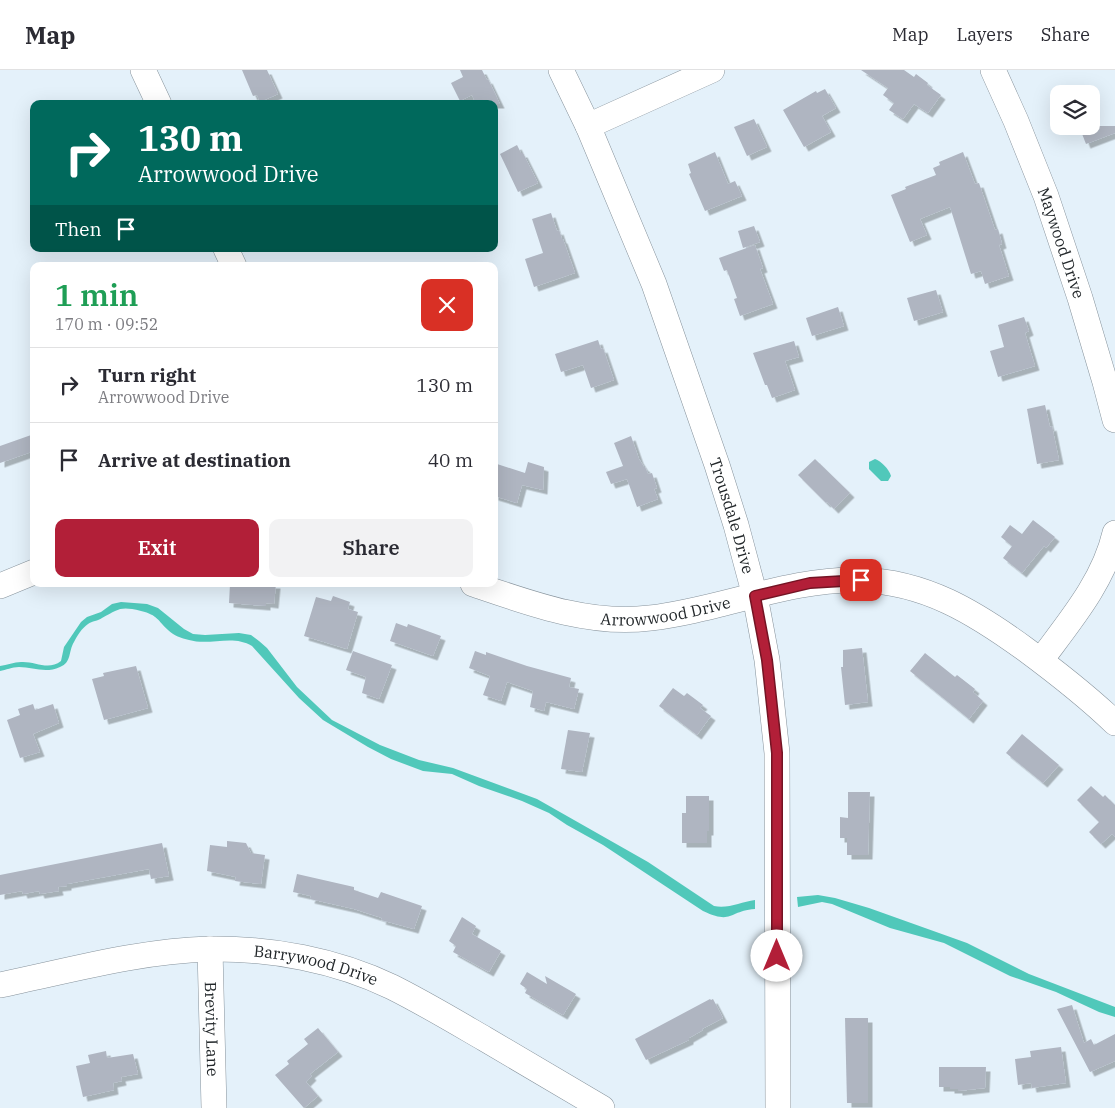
<!DOCTYPE html>
<html lang="en">
<head>
<meta charset="utf-8">
<style>
	:root { --surface:#fff; --page:#f2f2f3; --text:#2b2b33; --muted:#7c7c81; --line:#e1e1e2; --accent:#b21f38 }
	body { margin:0; font-family:"IBM Plex Serif",serif; background:var(--page); color:var(--text); height:100vh; display:flex; flex-direction:column; font-size:19px; white-space:nowrap }
	* { box-sizing:border-box; margin:0 }
	p { font-size:16px; color:var(--muted) }
	.icon { flex:none; width:28px; height:28px; fill:none; stroke:currentColor; stroke-width:2; stroke-linecap:round; stroke-linejoin:round }
	.map { position:relative; flex:1; overflow:hidden }
	.drawer { position:absolute; left:30px; top:192px; width:468px; height:325px; display:flex; flex-direction:column; background:var(--surface); border-radius:10px; box-shadow:0 5px 20px #0002 }
	.drawer>* { flex:none }
	.guide { position:absolute; left:30px; top:30px; width:468px; height:152px; border-radius:10px; box-shadow:0 5px 20px #0002; background:#00695c; color:#fff; overflow:hidden }
	.fabs { position:absolute; left:1050px; top:15px; display:grid; gap:10px }
	.fabs a { display:grid; place-items:center; width:50px; height:50px; border-radius:10px; background:var(--surface); box-shadow:0 5px 20px #0002; font-size:25px }
	.pin { position:absolute; display:grid; place-items:center; width:42px; height:42px; color:#fff; margin:-21px; border-radius:10px; box-shadow:0 2px 8px #0006 }
	.me { position:absolute; width:55px; margin:-28px; rotate:0deg; stroke-linejoin:round; filter:drop-shadow(0 0 4px #0008) }
	.turn { display:flex; align-items:center; gap:18px; height:105px; padding:0 25px; font-size:22px }
	.turn .icon { width:65px; height:65px; stroke-width:2.5 }
	.turn b { display:block; font-size:35px; line-height:42px }
	.then { display:flex; align-items:center; height:48px; padding:0 25px; background:#0003; gap:10px; font-size:19px }
	.round { display:grid; place-items:center; flex:none; width:52px; height:52px; border-radius:10px; background:var(--page) }
	.headline { display:flex; align-items:center; justify-content:space-between; height:85px; padding:0 25px }
	h1 { font-size:30px; font-weight:600; line-height:38px; color:#1e9e55 }
	.cta { display:flex; gap:10px; margin-top:auto; padding:10px 25px }
	.cta a { flex:1; height:58px; border-radius:10px; background:var(--accent); color:#fff; font-size:20px; font-weight:600; line-height:58px; text-align:center }
	.cta a+a { background:var(--page); color:var(--text) }
	ul { padding:0; list-style:none }
	li { display:flex; align-items:center; gap:15px; height:75px; padding:0 25px; border-top:1px solid var(--line) }
	li div { flex:1 }
	li b { display:block; font-size:19px }
	li em { font-style:normal }
	header { display:flex; align-items:center; gap:30px; box-sizing:border-box; height:70px; padding:0 25px; background:var(--surface); border-bottom:1px solid var(--line) }
	header strong { font-size:24px }
	nav { display:flex; gap:28px; margin-inline-start:auto; font-size:18px }
	.map>svg:first-child { display:block }
	.water { fill:#50c8ba }
	.building { fill:#afb5c1; filter:url(#shadow) }
	.lines { fill:none; stroke-linecap:round; stroke-linejoin:round }
	.minor-casing { stroke:#87939c; stroke-width:26 }
	.minor { stroke:#fff; stroke-width:25 }
	.route-casing { stroke:#741424; stroke-width:12 }
	.route { stroke:#b21f38; stroke-width:9 }
	.labels { text-anchor:middle; dominant-baseline:central; stroke-width:4.5; stroke-linejoin:round; paint-order:stroke }
	.street-label { font-size:16px; fill:#22272a; stroke:#fafcfe }
</style>
</head>
<body>
<header>
<strong>Map</strong>
<nav><a>Map</a><a>Layers</a><a>Share</a></nav>
</header>
<div class="map">
<svg width="1115" height="1038" viewBox="0 0 1115 1038">
	<defs>
		<filter id="shadow"><feDropShadow dx="4.5" dy="4.5" stdDeviation="0" flood-color="#0004"/></filter>
	</defs>
	<rect width="100%" height="100%" fill="#e4f1fa"/>
	<g class="water">
		<path d="M875,389C881,391 889,399 891,406L888,411H881L869,399V392Z"/>
		<path d="M121,532L147,534L158,538L184,559L193,564L205,565L239,563L251,565L259,571L267,578L297,617L332,650L380,675L419,690L453,698L537,729L648,792L714,836C728,839 741,832 755,830V839C728,841 733,855 703,841L603,775L567,755L549,743L522,731L479,716L452,704L423,701L391,689L368,677L323,650L299,628L252,576C233,564 210,576 189,570C181,568 174,566 168,560C158,551 158,545 141,541C120,536 119,539 102,548C98,551 92,551 88,554C82,558 77,566 74,572C68,582 72,592 60,597C45,604 33,597 19,597C12,597 6,600 0,601V596C7,595 14,592 21,592C35,591 48,601 61,591L64,577L81,552L87,547L101,542L112,534Z"/>
		<polygon points="818,825 835,828 869,838 967,873 1029,904 1115,937 1115,947 1099,942 1056,922 1010,906 944,873 890,858 832,834 822,832 798,837 797,827"/>
	</g>
	<g class="building">
		<polygon points="242,0 267,0 278,24 260,32 257,25 253,26"/>
		<polygon points="460,0 482,0 487,10 488,9 500,34 476,34 472,25 460,31 451,13 463,7"/>
		<polygon points="861,0 904,0 914,7 916,4 928,13 927,15 941,25 928,43 914,34 903,49 889,40 894,33 883,25 888,18"/>
		<polygon points="825,19 836,38 822,46 831,62 804,77 783,40 816,21 817,23"/>
		<polygon points="754,49 767,77 747,86 734,57"/>
		<polygon points="1079,56 1115,56 1115,63 1086,74"/>
		<polygon points="517,75 521,83 523,83 538,113 518,122 500,84"/>
		<polygon points="715,82 728,114 735,111 742,126 705,141 689,104 691,103 688,94"/>
		<polygon points="963,82 975,114 979,113 995,160 998,159 1002,174 999,175 1009,206 985,214 981,201 971,204 950,137 920,149 927,165 910,172 891,125 906,119 905,117 936,105 933,98 940,95 939,92"/>
		<polygon points="551,143 557,161 559,160 562,169 563,169 575,203 534,217 525,189 543,183 532,149"/>
		<polygon points="754,156 760,172 743,178 738,161"/>
		<polygon points="755,175 763,198 760,199 773,234 740,246 734,229 737,228 727,200 724,201 719,188"/>
		<polygon points="936,220 943,242 914,251 907,228"/>
		<polygon points="838,237 844,256 812,266 806,248"/>
		<polygon points="1024,247 1029,261 1025,263 1035,296 998,307 990,281 1004,277 998,255"/>
		<polygon points="598,270 601,279 603,278 614,310 591,318 583,295 561,302 555,284"/>
		<polygon points="794,271 799,287 785,291 795,320 772,328 767,315 765,315 753,283"/>
		<polygon points="1045,335 1050,357 1052,356 1059,390 1037,394 1027,339"/>
		<polygon points="34,364 34,381 0,393 0,376"/>
		<polygon points="631,366 639,389 644,397 645,397 648,404 652,403 657,418 654,419 658,429 637,437 627,409 611,414 606,402 623,396 614,373"/>
		<polygon points="815,389 850,423 834,439 827,432 826,433 798,405"/>
		<polygon points="528,392 544,397 543,420 522,415 517,433 494,426 494,393 525,403"/>
		<polygon points="1033,450 1055,467 1046,478 1044,476 1022,503 1003,488 1012,476 1001,467 1010,455 1022,464"/>
		<polygon points="230,514 276,514 274,534 266,533 266,536 229,533"/>
		<polygon points="333,526 350,532 348,539 358,542 347,579 304,566 316,527 331,531"/>
		<polygon points="396,553 407,557 408,554 441,566 433,586 390,571"/>
		<polygon points="862,578 868,632 845,635 841,597 843,597 843,580"/>
		<polygon points="353,581 392,595 379,629 362,623 366,607 346,600"/>
		<polygon points="475,581 486,585 486,582 527,596 571,608 569,617 579,619 574,639 546,632 544,641 530,637 533,621 507,612 501,631 483,625 490,606 469,598"/>
		<polygon points="925,583 955,607 957,605 975,619 973,622 983,631 969,649 910,601"/>
		<polygon points="136,596 148,638 104,650 92,609 104,606 103,603"/>
		<polygon points="673,618 684,626 687,623 703,635 700,638 711,646 697,665 659,636"/>
		<polygon points="33,634 35,640 53,634 59,653 33,664 40,682 20,688 7,650 20,645 18,639"/>
		<polygon points="568,660 590,663 582,702 561,699"/>
		<polygon points="1022,664 1059,695 1043,713 1006,683"/>
		<polygon points="1091,716 1103,727 1105,725 1115,735 1115,767 1112,764 1101,774 1089,762 1099,752 1077,730"/>
		<polygon points="848,722 870,722 868,785 847,785 847,768 840,768 840,747 848,748"/>
		<polygon points="686,726 709,726 709,761 707,761 707,773 682,773 682,743 686,743"/>
		<polygon points="227,771 246,773 251,783 265,785 261,814 235,811 236,807 207,801 210,775 227,777"/>
		<polygon points="162,773 169,806 151,809 149,799 67,814 67,816 58,817 59,821 40,824 39,821 23,824 22,821 0,825 0,805"/>
		<polygon points="297,804 354,817 354,820 378,828 381,822 422,836 414,859 381,850 382,848 354,839 310,829 311,826 293,822"/>
		<polygon points="462,847 476,856 472,864 501,881 489,902 453,882 456,876 449,871"/>
		<polygon points="527,902 547,914 545,906 576,924 563,945 525,923 527,919 520,914"/>
		<polygon points="710,929 711,930 713,929 723,948 702,959 703,960 689,968 689,970 646,990 635,969"/>
		<polygon points="1072,935 1084,973 1091,969 1094,975 1115,964 1115,991 1090,1002 1057,939"/>
		<polygon points="845,948 868,948 868,1033 847,1033"/>
		<polygon points="318,958 338,982 310,1004 312,1006 306,1012 318,1026 304,1038 275,1005 289,994 287,991 308,974 304,969"/>
		<polygon points="1061,977 1066,1013 1032,1018 1031,1013 1018,1015 1015,989 1031,987 1030,981"/>
		<polygon points="106,981 107,988 133,984 138,1004 121,1007 122,1011 113,1013 114,1020 83,1027 76,996 90,993 88,985"/>
		<polygon points="939,997 986,997 985,1018 958,1021 958,1019 950,1019 950,1017 939,1017"/>
	</g>
	<g class="lines">
		<g class="minor-casing">
			<g id="minor">
				<polyline points="143,0 159,34"/>
				<path id="s1" d="M561,0L588,56L654,214L717,395L736,455L755,526L767,590L777,683L778,1038"/>
				<path id="s2" d="M993,0L1016,51L1046,126L1080,228L1105,312L1115,350"/>
				<polyline points="588,56 712,0"/>
				<polyline points="226,179 234,196"/>
				<path id="s3" d="M473,514C529,533 590,556 650,548C721,540 789,508 861,510C925,512 974,542 1025,579C1056,602 1087,626 1115,653"/>
				<polyline points="0,516 34,502"/>
				<path d="M1041,590C1070,551 1104,511 1115,463"/>
				<path id="s4" d="M210,879L214,1038"/>
				<path id="s5" d="M0,915C68,901 138,881 209,879C271,878 336,890 392,917C424,933 454,951 485,969C524,992 563,1015 602,1038"/>
			</g>
		</g>
		<use href="#minor" class="minor"/>
	</g>
	<g class="lines">
		<g class="route-casing">
			<polyline id="route" points="777,886 777,683 767,590 755,526 810,513 861,510"/>
		</g>
		<use href="#route" class="route"/>
	</g>
	<g class="labels">
		<g class="street-label">
			<text stroke="none"><textPath href="#s2" startOffset="186">Maywood Drive</textPath></text>
			<text stroke="none"><textPath href="#s1" startOffset="478">Trousdale Drive</textPath></text>
			<text stroke="none"><textPath href="#s3" startOffset="198">Arrowwood Drive</textPath></text>
			<text stroke="none"><textPath href="#s5" startOffset="321">Barrywood Drive</textPath></text>
			<text stroke="none"><textPath href="#s4" startOffset="80">Brevity Lane</textPath></text>
		</g>
	</g>
</svg>
<div class="fabs">
<a><svg class="icon" aria-label="layers" viewBox="0 0 24 24"><path d="M12 4l9 5-9 5-9-5zM3 14l9 5 9-5"/></svg></a>
</div>
<div class="pin" style="left:861px;top:510px;background:#d93025"><svg class="icon" aria-label="arrive" viewBox="0 0 24 24"><path d="M6 21V4h12l-3 4 3 4H6"/></svg></div>
<svg class="me" style="left:777px;top:886px" viewBox="-20 -20 40 40"><circle r="19" fill="#fff"/><path d="M0-13L10 11 0 6-10 11z" fill="#b21f38"/></svg>
<div class="guide">
<div class="turn"><svg class="icon" aria-label="right" viewBox="0 0 24 24"><path d="M7 20v-9h11M14 6l5 5-5 5"/></svg><div><b>130 m</b>Arrowwood Drive</div></div>
<div class="then">Then<svg class="icon" aria-label="arrive" viewBox="0 0 24 24"><path d="M6 21V4h12l-3 4 3 4H6"/></svg></div>
</div>
<section class="drawer">
<div class="headline"><div><h1>1 min</h1><p>170 m · 09:52</p></div><a class="round" style="background:#d93025;color:#fff"><svg class="icon" aria-label="close" viewBox="0 0 24 24"><path d="M6 6l12 12M18 6L6 18"/></svg></a></div>
<ul>
<li><svg class="icon" aria-label="right" viewBox="0 0 24 24"><path d="M7 20v-9h11M14 6l5 5-5 5"/></svg><div><b>Turn right</b><p>Arrowwood Drive</p></div><em>130 m</em></li>
<li><svg class="icon" aria-label="arrive" viewBox="0 0 24 24"><path d="M6 21V4h12l-3 4 3 4H6"/></svg><div><b>Arrive at destination</b></div><em>40 m</em></li>
</ul>
<div class="cta"><a>Exit</a><a>Share</a></div>
</section>
</div>
</body>
</html>
